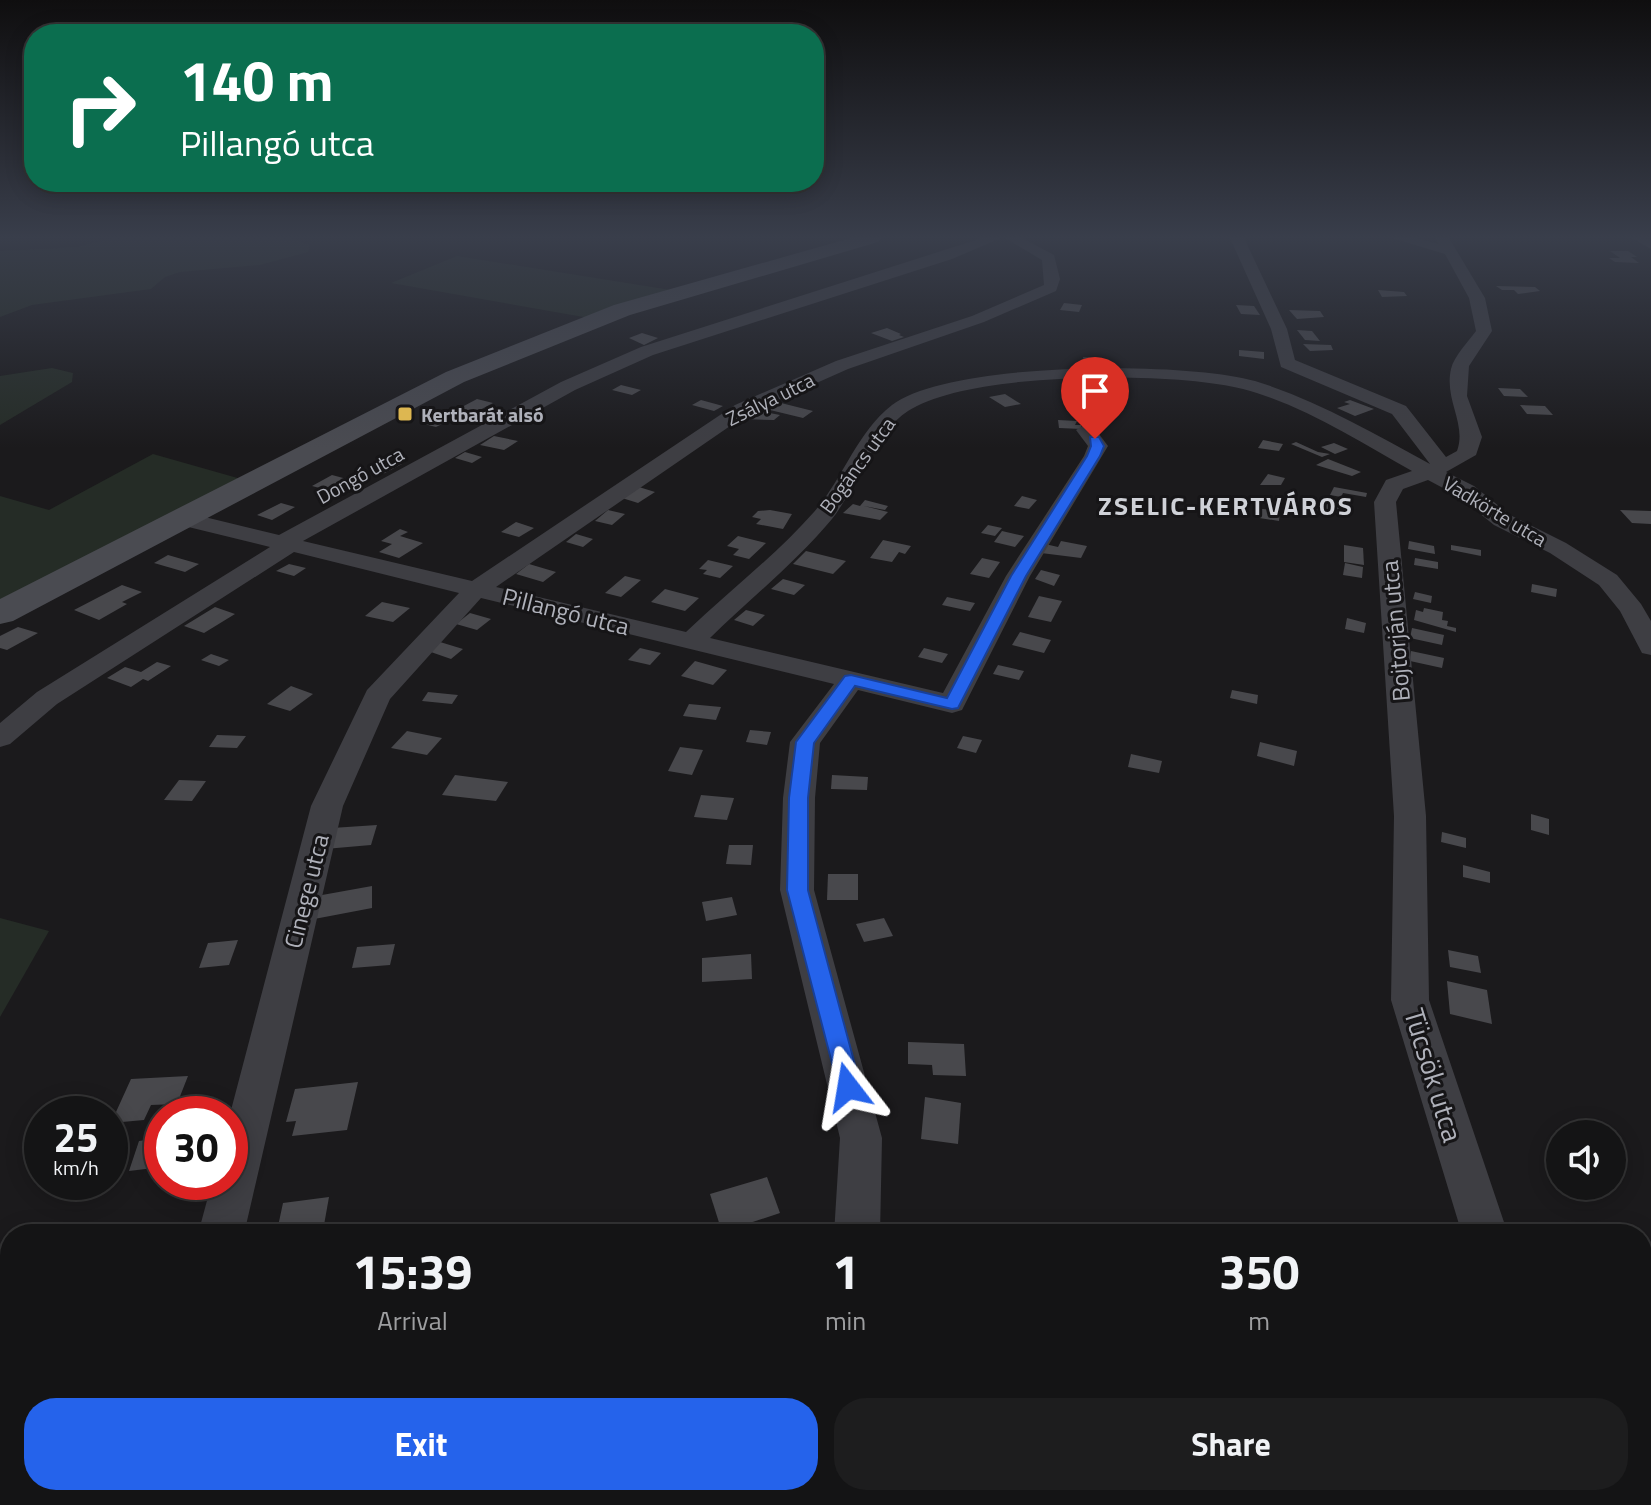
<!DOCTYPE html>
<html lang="en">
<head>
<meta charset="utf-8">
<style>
	:root { --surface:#141415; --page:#1d1d1e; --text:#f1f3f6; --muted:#9d9ea0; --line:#333334; --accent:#2563eb }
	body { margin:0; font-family:"Titillium Web",sans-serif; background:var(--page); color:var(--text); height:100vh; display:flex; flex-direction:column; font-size:30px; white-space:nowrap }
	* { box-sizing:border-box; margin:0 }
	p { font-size:26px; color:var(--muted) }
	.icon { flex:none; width:44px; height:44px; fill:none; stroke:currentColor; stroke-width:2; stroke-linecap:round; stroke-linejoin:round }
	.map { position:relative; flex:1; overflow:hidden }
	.panel { position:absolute; left:0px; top:1224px; width:1652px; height:282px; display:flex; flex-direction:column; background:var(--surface); border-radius:32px 32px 0 0; box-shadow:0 4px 20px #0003,0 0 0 2px var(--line) }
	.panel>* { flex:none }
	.guide { position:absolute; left:24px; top:24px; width:800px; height:168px; border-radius:32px; box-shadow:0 4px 20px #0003,0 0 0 2px var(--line); background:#0b6e4f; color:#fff; overflow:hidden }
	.fabs { position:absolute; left:1546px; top:1120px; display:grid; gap:16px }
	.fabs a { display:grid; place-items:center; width:80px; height:80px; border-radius:50%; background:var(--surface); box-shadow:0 4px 20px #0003,0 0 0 2px var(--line); font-size:40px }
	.speed { position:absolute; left:24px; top:1096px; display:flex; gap:16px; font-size:40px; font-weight:700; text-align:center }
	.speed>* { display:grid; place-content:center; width:104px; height:104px; border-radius:50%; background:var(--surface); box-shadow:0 4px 20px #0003,0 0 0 2px var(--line); line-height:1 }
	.speed small { font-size:20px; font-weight:400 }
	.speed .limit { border:12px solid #d22; background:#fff; color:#111 }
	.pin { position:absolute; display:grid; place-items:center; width:68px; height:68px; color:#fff; margin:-82px -34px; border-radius:50% 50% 50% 0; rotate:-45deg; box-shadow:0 0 8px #0007 }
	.pin .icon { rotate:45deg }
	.me { position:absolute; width:88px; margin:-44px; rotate:346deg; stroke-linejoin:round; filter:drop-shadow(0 0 6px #0008) }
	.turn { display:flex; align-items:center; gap:28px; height:168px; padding:0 24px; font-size:36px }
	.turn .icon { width:104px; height:104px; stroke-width:2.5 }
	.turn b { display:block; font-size:56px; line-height:68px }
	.eta { display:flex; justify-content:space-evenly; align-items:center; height:136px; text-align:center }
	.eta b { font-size:48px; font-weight:700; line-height:56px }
	.primary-button { display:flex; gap:16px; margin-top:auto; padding:16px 24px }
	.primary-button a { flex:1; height:92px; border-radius:32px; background:var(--accent); color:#fff; font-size:32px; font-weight:700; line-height:92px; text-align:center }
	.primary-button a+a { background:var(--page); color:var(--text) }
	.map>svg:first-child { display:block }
	.green { fill:#252c26 }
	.building { fill:#48484c }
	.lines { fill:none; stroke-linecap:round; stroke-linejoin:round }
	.street { fill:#3e3e43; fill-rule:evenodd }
	.secondary { fill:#4a4b51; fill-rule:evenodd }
	.route { fill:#2563eb; stroke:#184099; stroke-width:2 }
	.poi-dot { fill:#ddb751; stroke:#161517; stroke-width:3 }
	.labels { text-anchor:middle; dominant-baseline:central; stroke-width:6; stroke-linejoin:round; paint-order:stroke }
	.far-street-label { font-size:20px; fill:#afb1ba; stroke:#161517 }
	.far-poi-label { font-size:20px; font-weight:bold; fill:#afb1ba; stroke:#161517; text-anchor:start }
	.street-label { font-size:24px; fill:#afb1ba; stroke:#161517 }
	.far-district-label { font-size:26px; font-weight:bold; letter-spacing:2px; fill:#cfd1d7; stroke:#161517 }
	.near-street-label { font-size:28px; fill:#afb1ba; stroke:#161517 }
</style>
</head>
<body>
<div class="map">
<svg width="1651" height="1505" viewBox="0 0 1651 1505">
	<rect width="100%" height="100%" fill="#1b1a1c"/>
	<g class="green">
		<polygon points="114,238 289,238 310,245 308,252 260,265 180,272 165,277 151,289 32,305 0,317 0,251 77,247"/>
		<polygon points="457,256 677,291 589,318 391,283"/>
		<polygon points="52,368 73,373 72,382 0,425 0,376"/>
		<polygon points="153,454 241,479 0,606 0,496 49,510"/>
		<polygon points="0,918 49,931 0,1017"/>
	</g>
	<g class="building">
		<polygon points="1610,251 1628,251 1637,257 1631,257 1639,263 1615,262 1609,258 1620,258"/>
		<polygon points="1496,286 1535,287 1540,291 1518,294 1514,290 1502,290"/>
		<polygon points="1378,290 1404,292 1407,296 1382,297"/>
		<polygon points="1064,303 1082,305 1079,312 1060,310"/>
		<polygon points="1236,305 1254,306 1260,315 1241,314"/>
		<polygon points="1289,310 1320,311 1324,317 1297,319"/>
		<polygon points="887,328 901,334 899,335 904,337 892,341 871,333"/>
		<polygon points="1297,330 1312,331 1320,341 1305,340"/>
		<polygon points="642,333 658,338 644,345 629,338"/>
		<polygon points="1303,344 1331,345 1333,350 1310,351"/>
		<polygon points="1239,350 1264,352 1264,359 1239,356"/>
		<polygon points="1083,357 1101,358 1104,370 1085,369"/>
		<polygon points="621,385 641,390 632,395 612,390"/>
		<polygon points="1498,388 1520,389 1528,397 1504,396"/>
		<polygon points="1005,394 1021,404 1005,407 989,397"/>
		<polygon points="477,399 493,403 476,412 460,408"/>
		<polygon points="701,400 723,406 714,411 692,405"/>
		<polygon points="1350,400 1374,409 1355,416 1337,408 1350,404 1344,402"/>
		<polygon points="781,403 813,411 803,418 770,410"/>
		<polygon points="1520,405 1545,406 1553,415 1527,414"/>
		<polygon points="754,410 780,415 774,420 742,419"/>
		<polygon points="440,416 452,419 436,427 424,424"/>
		<polygon points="1058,420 1077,421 1075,425 1081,425 1082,429 1059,428"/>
		<polygon points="494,436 518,441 504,450 480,445"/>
		<polygon points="1263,440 1283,444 1279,451 1258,448"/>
		<polygon points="1296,442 1318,452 1330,454 1322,457 1291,444"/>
		<polygon points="1334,443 1348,449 1335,454 1321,447"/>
		<polygon points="465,452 482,457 472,463 455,458"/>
		<polygon points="1328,459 1361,472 1352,476 1316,465"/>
		<polygon points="387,460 402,464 383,474 369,469"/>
		<polygon points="1268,474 1285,478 1281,485 1260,485"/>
		<polygon points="332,475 347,479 327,490 312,486"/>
		<polygon points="639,487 655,492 638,503 622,498"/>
		<polygon points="1334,487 1367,493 1366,497 1343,493 1341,497 1330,495"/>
		<polygon points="1022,496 1037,500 1029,509 1014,506"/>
		<polygon points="865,500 888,506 885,510 864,506 888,512 880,520 843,513 853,504 860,506"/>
		<polygon points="1314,502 1349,507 1349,515 1314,510"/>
		<polygon points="281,503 295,507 272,520 257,515"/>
		<polygon points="1254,508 1280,511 1279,521 1253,517"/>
		<polygon points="608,510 625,514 612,525 595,521"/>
		<polygon points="770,510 792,514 783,529 756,524 761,519 752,517 758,511"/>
		<polygon points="1620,510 1651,511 1651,524 1632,523"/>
		<polygon points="516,522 534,528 519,537 501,532"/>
		<polygon points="988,525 1002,528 995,536 981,533"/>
		<polygon points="400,529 408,532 400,536 423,543 399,558 379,552 392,544 381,541"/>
		<polygon points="1002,531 1024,536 1015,547 994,542"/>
		<polygon points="576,534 593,539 583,547 566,542"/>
		<polygon points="738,536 766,543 749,559 733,555 739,549 727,546"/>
		<polygon points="883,540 911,546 905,554 899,552 892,562 870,558"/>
		<polygon points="1061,541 1087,546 1081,558 1041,553 1045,544 1058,547"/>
		<polygon points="1409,541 1434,546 1435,554 1408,549"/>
		<polygon points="1344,545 1363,548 1364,565 1344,562"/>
		<polygon points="1451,545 1481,550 1481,556 1451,550"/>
		<polygon points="806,551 846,561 833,574 793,564"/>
		<polygon points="168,555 199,564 185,572 154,563"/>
		<polygon points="982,558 1000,562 989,578 970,574"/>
		<polygon points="1415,558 1438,562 1438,569 1414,565"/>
		<polygon points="708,560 733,566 720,578 703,574 707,570 699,569"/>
		<polygon points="1345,563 1363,567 1362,578 1343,575"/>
		<polygon points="289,564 306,568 294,576 276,571"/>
		<polygon points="529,564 556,572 543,582 516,574"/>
		<polygon points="1041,570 1060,575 1054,586 1035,579"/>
		<polygon points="625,576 641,580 621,597 605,593"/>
		<polygon points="783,579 805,585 794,595 771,589"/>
		<polygon points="1532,584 1557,589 1556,597 1531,592"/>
		<polygon points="122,585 142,592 122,602 127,604 99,620 74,610"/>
		<polygon points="665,589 699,598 685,611 651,602"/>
		<polygon points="1415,592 1432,596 1431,603 1413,599"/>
		<polygon points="1039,596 1062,601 1051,622 1028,617"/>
		<polygon points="947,597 975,603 970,611 942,605"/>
		<polygon points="382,602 410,608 393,622 365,616"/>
		<polygon points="215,607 235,614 204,633 184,626"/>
		<polygon points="1424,608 1443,612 1442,620 1448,621 1447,626 1456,628 1456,632 1414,620 1416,610 1423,612"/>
		<polygon points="746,610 765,615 753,626 734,620"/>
		<polygon points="470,613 491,619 477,630 456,624"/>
		<polygon points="1347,618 1366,623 1364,633 1345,629"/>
		<polygon points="18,627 38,633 7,650 0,648 0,636"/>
		<polygon points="1412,628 1444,635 1442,645 1410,638"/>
		<polygon points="1020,632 1051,640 1044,653 1012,645"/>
		<polygon points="440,642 463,649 451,659 428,651"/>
		<polygon points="640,648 661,653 650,665 628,660"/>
		<polygon points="924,648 948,654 942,663 918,657"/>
		<polygon points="1411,651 1444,658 1442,668 1410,661"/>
		<polygon points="211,654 229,660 219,666 201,660"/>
		<polygon points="695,661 727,670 713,685 681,676"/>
		<polygon points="157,662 171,666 148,681 143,679 131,687 107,678 125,667 141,672"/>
		<polygon points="998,665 1024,671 1019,680 993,674"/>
		<polygon points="291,686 313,694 290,711 267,704"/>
		<polygon points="1232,690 1258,695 1257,704 1230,698"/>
		<polygon points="428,692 458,695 452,704 422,701"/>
		<polygon points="689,704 721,707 716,720 683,716"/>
		<polygon points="750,730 771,732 767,745 746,742"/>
		<polygon points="407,731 442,738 427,755 391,748"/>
		<polygon points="217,735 246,736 237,748 209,747"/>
		<polygon points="963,736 982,740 976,753 957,748"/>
		<polygon points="1260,742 1297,751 1294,766 1257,756"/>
		<polygon points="680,747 703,750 692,775 668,771"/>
		<polygon points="1131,754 1162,761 1159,773 1128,767"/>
		<polygon points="455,775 508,782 496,801 442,795"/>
		<polygon points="832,775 868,777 867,790 831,789"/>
		<polygon points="179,780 206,781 192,801 164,800"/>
		<polygon points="701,795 734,798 727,820 694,817"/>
		<polygon points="1531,814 1549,819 1549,835 1531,830"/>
		<polygon points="377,825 371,845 325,849 332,828"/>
		<polygon points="1442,832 1466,838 1466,848 1441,842"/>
		<polygon points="729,845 753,845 751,865 726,864"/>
		<polygon points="1463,865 1490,872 1490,883 1463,877"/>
		<polygon points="828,874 858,874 858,900 827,900"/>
		<polygon points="372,886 372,908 309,920 311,897"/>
		<polygon points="732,897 737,915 706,921 702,902"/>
		<polygon points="884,918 893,936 864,942 856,924"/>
		<polygon points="238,940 229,965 199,968 208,943"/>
		<polygon points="395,944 390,965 352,968 357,947"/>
		<polygon points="1448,950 1478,956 1481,973 1450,967"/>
		<polygon points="751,954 752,979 702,982 702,958"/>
		<polygon points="1447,981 1487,990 1492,1024 1450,1014"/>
		<polygon points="908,1042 964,1044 966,1076 933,1075 932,1065 908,1064"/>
		<polygon points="188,1076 177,1104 151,1105 144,1120 111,1123 131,1079"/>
		<polygon points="358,1082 347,1130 292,1136 296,1121 286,1122 295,1089"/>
		<polygon points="925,1097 961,1103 958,1144 921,1139"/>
		<polygon points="162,1138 162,1167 129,1171 139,1141"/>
		<polygon points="767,1177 780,1213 722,1232 710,1194"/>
		<polygon points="329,1197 324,1225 277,1231 283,1203"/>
		<polygon points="1537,1225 1576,1230 1577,1234 1540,1234"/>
		<polygon points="1642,1378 1651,1380 1651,1421 1642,1419"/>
		<polygon points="1642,1473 1651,1474 1651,1505 1633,1505 1630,1496 1642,1496"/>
		<polygon points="407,1496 486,1496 486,1505 406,1505"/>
		<polygon points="544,1496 585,1496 586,1505 544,1505"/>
	</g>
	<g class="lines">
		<g class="street">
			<path d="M982,238H1001L952,259L653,355L575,390L303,541L472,581L735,405L836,361L972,316L1044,285L1042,260L1005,238H1022L1054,255L1060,279L1056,291L984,322L848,369L749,413L496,587L686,632C728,592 776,555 814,512C843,479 857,432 892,405C950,361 1186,361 1255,381C1317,400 1373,433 1430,464L1392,414L1281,367L1271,329L1230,238H1244L1287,329L1295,360L1406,406L1446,457L1457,451C1467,424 1444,400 1451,369C1454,356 1468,342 1476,331L1469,298L1445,254L1392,238H1415L1439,244L1435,238H1449L1485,298L1492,331L1469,366L1467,396L1482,437L1476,455L1446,472L1474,486L1510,515L1566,543L1617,575L1641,604L1651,621V655L1642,653L1620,611L1599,585L1550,553L1494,525L1458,496L1428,480L1403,489L1396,502L1426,816L1429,1000L1508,1234H1462L1391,1000L1394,816L1374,502L1386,480L1412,471C1358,441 1303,405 1243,389C1174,371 968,371 908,411C872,435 858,486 832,519C796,562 750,599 710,638L943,693L1006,576L1084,456L1088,446L1076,430L1086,424L1093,426L1108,446L1030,576L962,710L952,713L858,690L820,743L815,798L814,890L882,1138L880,1234H834L840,1138L780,890L783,798L790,742L834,684L481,598L390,699L343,806L244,1234H198L212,1182H230V1114L311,806L367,690L459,593L294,552L57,704L10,744L0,747V723L37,692L270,547L172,523L169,518L172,513L180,511L279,535L561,382L641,347Z"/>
			<polygon points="1632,238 1651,239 1651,249"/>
			<polygon points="129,1496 183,1496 181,1505 127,1505"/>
			<polygon points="729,1496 786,1496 782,1505 725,1505"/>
			<polygon points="1548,1496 1602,1496 1604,1505 1550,1505"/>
		</g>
		<polygon class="secondary" points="851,238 881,238 878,242 630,315 464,382 13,621 0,624 0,599 446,372 614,305"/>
	</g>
	<linearGradient id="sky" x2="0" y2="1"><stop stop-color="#0f0e0f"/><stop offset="0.53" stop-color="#393e4b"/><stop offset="1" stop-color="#393e4b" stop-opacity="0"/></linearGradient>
	<rect width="1651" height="448" fill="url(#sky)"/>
	<polygon class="route" points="1090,437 1099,437 1104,446 1100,456 1026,576 958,708 952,709 855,686 814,743 808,798 808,890 861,1087 857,1094 848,1097 840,1094 787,890 789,798 796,742 845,676 851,675 947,698 1011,576 1087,456 1091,446"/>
	<rect class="poi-dot" x="397" y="406" width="16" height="16" rx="4"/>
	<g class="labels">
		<g class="far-street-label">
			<text transform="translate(770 399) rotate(-26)">Zsálya utca</text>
			<text transform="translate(857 465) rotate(-54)">Bogáncs utca</text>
			<text transform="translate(360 475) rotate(-29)">Dongó utca</text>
			<text transform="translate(1495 511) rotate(31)">Vadkörte utca</text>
		</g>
		<g class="far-poi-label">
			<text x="421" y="414">Kertbarát alsó</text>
		</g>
		<g class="street-label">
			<text transform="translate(566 611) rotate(14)">Pillangó utca</text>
			<text transform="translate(1395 631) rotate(-95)">Bojtorján utca</text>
			<text transform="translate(306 891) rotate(-76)">Cinege utca</text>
		</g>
		<g class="far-district-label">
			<text x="1226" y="505">ZSELIC-KERTVÁROS</text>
		</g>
		<g class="near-street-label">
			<text transform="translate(1434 1075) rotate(73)">Tücsök utca</text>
		</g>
	</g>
</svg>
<div class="fabs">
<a><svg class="icon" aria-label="sound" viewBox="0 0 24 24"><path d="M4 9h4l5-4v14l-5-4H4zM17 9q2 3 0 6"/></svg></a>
</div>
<div class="speed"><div>25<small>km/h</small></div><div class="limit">30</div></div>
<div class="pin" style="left:1095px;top:439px;background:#d93025"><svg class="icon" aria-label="arrive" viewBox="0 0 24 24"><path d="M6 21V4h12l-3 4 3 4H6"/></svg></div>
<svg class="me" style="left:848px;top:1087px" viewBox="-20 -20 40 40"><path d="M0-17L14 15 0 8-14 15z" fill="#2563eb" stroke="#fff" stroke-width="4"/></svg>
<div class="guide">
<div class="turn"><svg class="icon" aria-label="right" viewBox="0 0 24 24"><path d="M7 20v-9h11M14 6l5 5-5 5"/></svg><div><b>140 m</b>Pillangó utca</div></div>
</div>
<section class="panel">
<div class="eta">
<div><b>15:39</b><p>Arrival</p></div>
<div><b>1</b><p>min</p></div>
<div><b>350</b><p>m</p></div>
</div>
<div class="primary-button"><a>Exit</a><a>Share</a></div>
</section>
</div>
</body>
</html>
